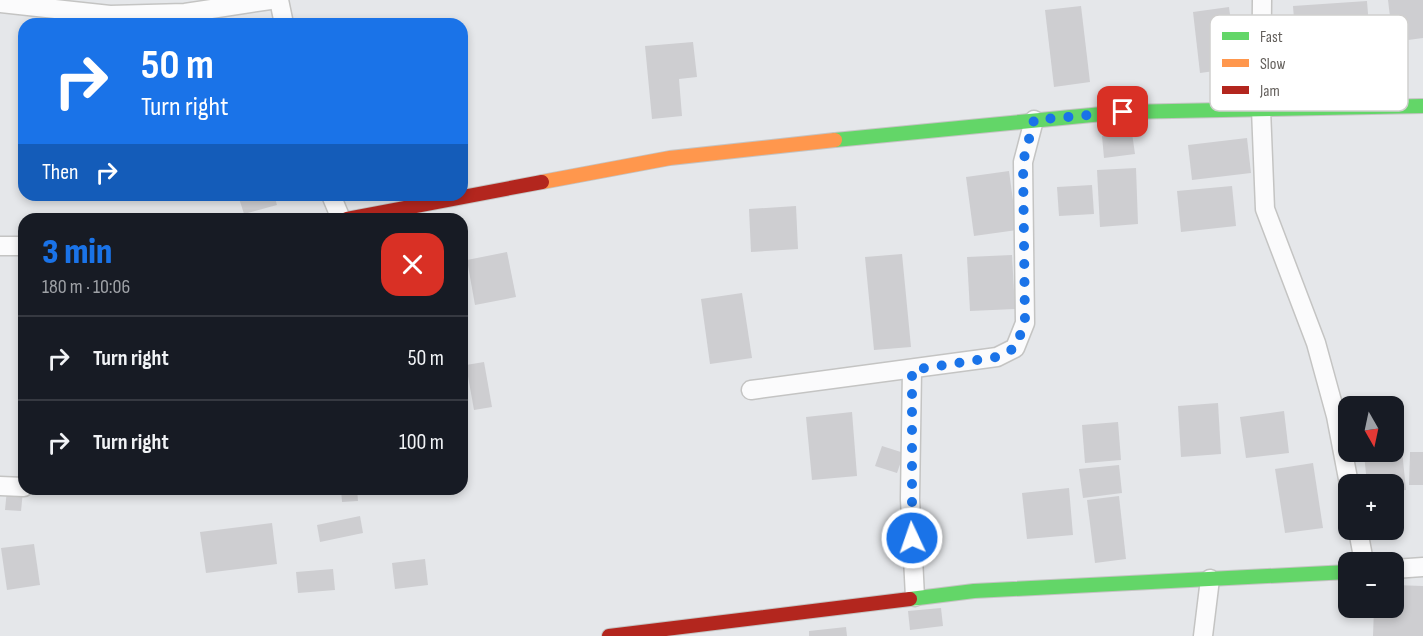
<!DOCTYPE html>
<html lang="en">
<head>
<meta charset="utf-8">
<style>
	:root { --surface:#171b24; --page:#20242c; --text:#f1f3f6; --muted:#9ea1a6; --line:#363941; --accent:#1a73e8 }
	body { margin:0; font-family:"Sofia Sans Condensed",sans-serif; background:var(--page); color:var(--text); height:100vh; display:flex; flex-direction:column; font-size:22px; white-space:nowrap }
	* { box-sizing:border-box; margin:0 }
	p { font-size:20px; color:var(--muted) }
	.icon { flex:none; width:33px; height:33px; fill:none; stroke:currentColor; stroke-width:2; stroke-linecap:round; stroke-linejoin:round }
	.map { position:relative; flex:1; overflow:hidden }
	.side { position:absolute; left:18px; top:213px; width:450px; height:282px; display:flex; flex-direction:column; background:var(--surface); border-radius:18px; box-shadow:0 3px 9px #0003 }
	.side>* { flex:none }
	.guide { position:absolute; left:18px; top:18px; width:450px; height:183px; border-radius:18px; box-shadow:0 3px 9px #0003; background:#1a73e8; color:#fff; overflow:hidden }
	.needle { width:39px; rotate:171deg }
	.controls { position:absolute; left:1338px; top:396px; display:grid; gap:12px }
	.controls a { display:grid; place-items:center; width:66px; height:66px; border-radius:12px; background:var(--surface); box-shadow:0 3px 9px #0003; font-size:30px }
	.pin { position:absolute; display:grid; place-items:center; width:51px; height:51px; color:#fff; margin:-26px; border-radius:12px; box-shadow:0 3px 9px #0006 }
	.me { position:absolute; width:66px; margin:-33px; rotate:357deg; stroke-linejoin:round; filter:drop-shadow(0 0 4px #0008) }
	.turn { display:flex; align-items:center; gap:21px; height:126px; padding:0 24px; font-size:27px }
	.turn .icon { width:78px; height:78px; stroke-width:2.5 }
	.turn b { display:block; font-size:42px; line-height:51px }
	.then { display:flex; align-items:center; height:57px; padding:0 24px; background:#0003; gap:12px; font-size:22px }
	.round { display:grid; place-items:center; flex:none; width:63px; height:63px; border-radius:18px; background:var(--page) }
	.summary { display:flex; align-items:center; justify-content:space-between; height:102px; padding:0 24px }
	h1 { font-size:36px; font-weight:800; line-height:45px; color:var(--accent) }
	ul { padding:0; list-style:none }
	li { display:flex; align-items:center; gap:18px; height:84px; padding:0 24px; border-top:2px solid var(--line) }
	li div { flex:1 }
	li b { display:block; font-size:22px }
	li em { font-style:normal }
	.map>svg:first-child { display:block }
	.building { fill:#ceced1 }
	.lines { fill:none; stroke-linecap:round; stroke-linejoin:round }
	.street-casing { stroke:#c4c4c3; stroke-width:21 }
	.fast-casing { stroke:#c4c4c3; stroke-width:16 }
	.slow-casing { stroke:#c4c4c3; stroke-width:16 }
	.jam-casing { stroke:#c4c4c3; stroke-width:16 }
	.street { stroke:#fbfbfc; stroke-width:18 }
	.fast { stroke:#63d668; stroke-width:14 }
	.slow { stroke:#ff974d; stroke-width:14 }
	.jam { stroke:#b3261e; stroke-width:14 }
	.route { stroke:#1a73e8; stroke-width:10; stroke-dasharray:0 18 }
	.key { fill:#fff; stroke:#d0cfce; stroke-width:1.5 }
	.key-label { font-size:16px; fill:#635f5b }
</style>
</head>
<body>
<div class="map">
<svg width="1423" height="636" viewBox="0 0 1423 636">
	<rect width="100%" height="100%" fill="#e5e7ea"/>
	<g class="building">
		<polygon points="1388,0 1423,0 1423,38 1393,42"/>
		<polygon points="1367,1 1370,40 1296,45 1293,6"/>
		<polygon points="1081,6 1090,82 1054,87 1045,10"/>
		<polygon points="1229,7 1237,68 1200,73 1193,12"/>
		<polygon points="693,42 697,77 679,79 682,116 652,119 645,46"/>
		<polygon points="1132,133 1135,154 1104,158 1102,136"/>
		<polygon points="1247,138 1251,173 1192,180 1188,145"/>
		<polygon points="1136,168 1138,224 1100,227 1097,170"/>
		<polygon points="1009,171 1017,230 974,236 966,177"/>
		<polygon points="1092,185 1094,214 1059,216 1057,187"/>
		<polygon points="1232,186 1236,226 1181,232 1177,191"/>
		<polygon points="238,195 274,195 277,205 244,214"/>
		<polygon points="796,206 798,249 751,252 749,209"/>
		<polygon points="507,252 516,297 475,305 467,260"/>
		<polygon points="902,254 911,347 874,350 865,257"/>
		<polygon points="1012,255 1015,309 970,311 967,257"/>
		<polygon points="742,293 752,358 710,364 701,299"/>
		<polygon points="484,362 492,407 474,410 466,365"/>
		<polygon points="1218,403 1221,454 1181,457 1178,406"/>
		<polygon points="1284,411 1289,453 1246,458 1240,417"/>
		<polygon points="852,412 857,476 812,480 806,417"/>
		<polygon points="1118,422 1121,460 1085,463 1082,425"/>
		<polygon points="882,446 904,453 897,473 875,466"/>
		<polygon points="1402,450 1406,490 1394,491 1394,484 1367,484 1364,454"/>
		<polygon points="1410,452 1423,452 1423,485 1409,485"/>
		<polygon points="1313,463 1323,528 1285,533 1275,469"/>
		<polygon points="1119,465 1122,493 1083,498 1079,469"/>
		<polygon points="1069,488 1073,535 1027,539 1022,493"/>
		<polygon points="7,489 23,491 21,511 5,510"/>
		<polygon points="341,489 357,489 358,501 342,502"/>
		<polygon points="1119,496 1126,559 1095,563 1087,500"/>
		<polygon points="360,516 363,533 320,542 317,525"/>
		<polygon points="272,523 277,564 206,573 200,532"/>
		<polygon points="34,544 40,585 7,590 1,548"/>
		<polygon points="425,559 428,585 395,589 392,563"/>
		<polygon points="333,569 335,590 298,593 296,572"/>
		<polygon points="1394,585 1423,586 1423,636 1373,636 1374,608 1394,608"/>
		<polygon points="941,608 943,626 910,630 908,611"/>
		<polygon points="846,627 847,636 809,636 809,631"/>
	</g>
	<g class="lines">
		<g class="street-casing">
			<g id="street">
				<polyline points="279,0 284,24"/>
				<polyline points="1262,0 1261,109 1265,209 1316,343 1336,416 1349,484"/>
				<polyline points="0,3 110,15 185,13 270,0"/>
				<polyline points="331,195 341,219"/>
				<polyline points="0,246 24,246"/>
				<polyline points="912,370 910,499 915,597"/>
				<polyline points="751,390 997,357 1015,348 1025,323 1023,162 1034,120"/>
				<polyline points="0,486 24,487"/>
				<polyline points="1358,530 1364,562"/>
				<polyline points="1394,569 1423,567"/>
				<polyline points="1203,636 1210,579"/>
			</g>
		</g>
		<g class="fast-casing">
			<g id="fast">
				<polyline points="835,140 1123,112 1423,106"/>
				<polyline points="910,599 974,591 1348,572"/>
			</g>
		</g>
		<g class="slow-casing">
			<polyline id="slow" points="542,182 670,158 835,140"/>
		</g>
		<g class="jam-casing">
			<g id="jam">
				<polyline points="347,219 542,182"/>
				<polyline points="609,636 910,599"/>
			</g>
		</g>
		<use href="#street" class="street"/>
		<use href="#fast" class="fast"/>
		<use href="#slow" class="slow"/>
		<use href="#jam" class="jam"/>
	</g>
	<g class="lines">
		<polyline class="route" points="912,538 912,370 997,357 1015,348 1025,323 1023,162 1034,120 1123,112"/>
	</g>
	<rect x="1210" y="15" width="198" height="96" rx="9" class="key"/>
	<rect x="1222" y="32" width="27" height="8" fill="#63d668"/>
	<rect x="1222" y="59" width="27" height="8" fill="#ff974d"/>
	<rect x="1222" y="86" width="27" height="8" fill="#b3261e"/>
	<g class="key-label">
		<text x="1260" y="42">Fast</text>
		<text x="1260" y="69">Slow</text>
		<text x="1260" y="96">Jam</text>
	</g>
</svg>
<div class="controls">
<a><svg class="needle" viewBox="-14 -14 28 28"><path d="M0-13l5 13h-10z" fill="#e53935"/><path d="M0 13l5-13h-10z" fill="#9ea1a6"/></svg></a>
<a>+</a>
<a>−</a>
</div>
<div class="pin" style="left:1123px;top:112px;background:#d93025"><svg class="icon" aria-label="arrive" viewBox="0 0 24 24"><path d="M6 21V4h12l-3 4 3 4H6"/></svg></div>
<svg class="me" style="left:912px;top:538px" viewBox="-20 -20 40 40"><circle r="17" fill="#1a73e8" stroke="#fff" stroke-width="3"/><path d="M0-11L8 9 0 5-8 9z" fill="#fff"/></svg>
<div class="guide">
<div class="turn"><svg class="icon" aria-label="right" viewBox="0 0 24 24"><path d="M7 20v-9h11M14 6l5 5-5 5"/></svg><div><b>50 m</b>Turn right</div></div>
<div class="then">Then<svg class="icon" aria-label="right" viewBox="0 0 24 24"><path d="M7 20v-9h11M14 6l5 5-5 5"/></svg></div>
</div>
<section class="side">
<div class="summary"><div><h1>3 min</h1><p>180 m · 10:06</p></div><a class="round" style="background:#d93025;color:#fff"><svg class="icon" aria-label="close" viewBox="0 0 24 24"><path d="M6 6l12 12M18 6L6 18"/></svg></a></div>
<ul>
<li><svg class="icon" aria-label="right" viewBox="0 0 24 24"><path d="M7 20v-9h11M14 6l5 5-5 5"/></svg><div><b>Turn right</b></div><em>50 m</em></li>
<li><svg class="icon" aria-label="right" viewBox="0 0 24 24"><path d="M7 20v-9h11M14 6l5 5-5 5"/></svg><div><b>Turn right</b></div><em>100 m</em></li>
</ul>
</section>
</div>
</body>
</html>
